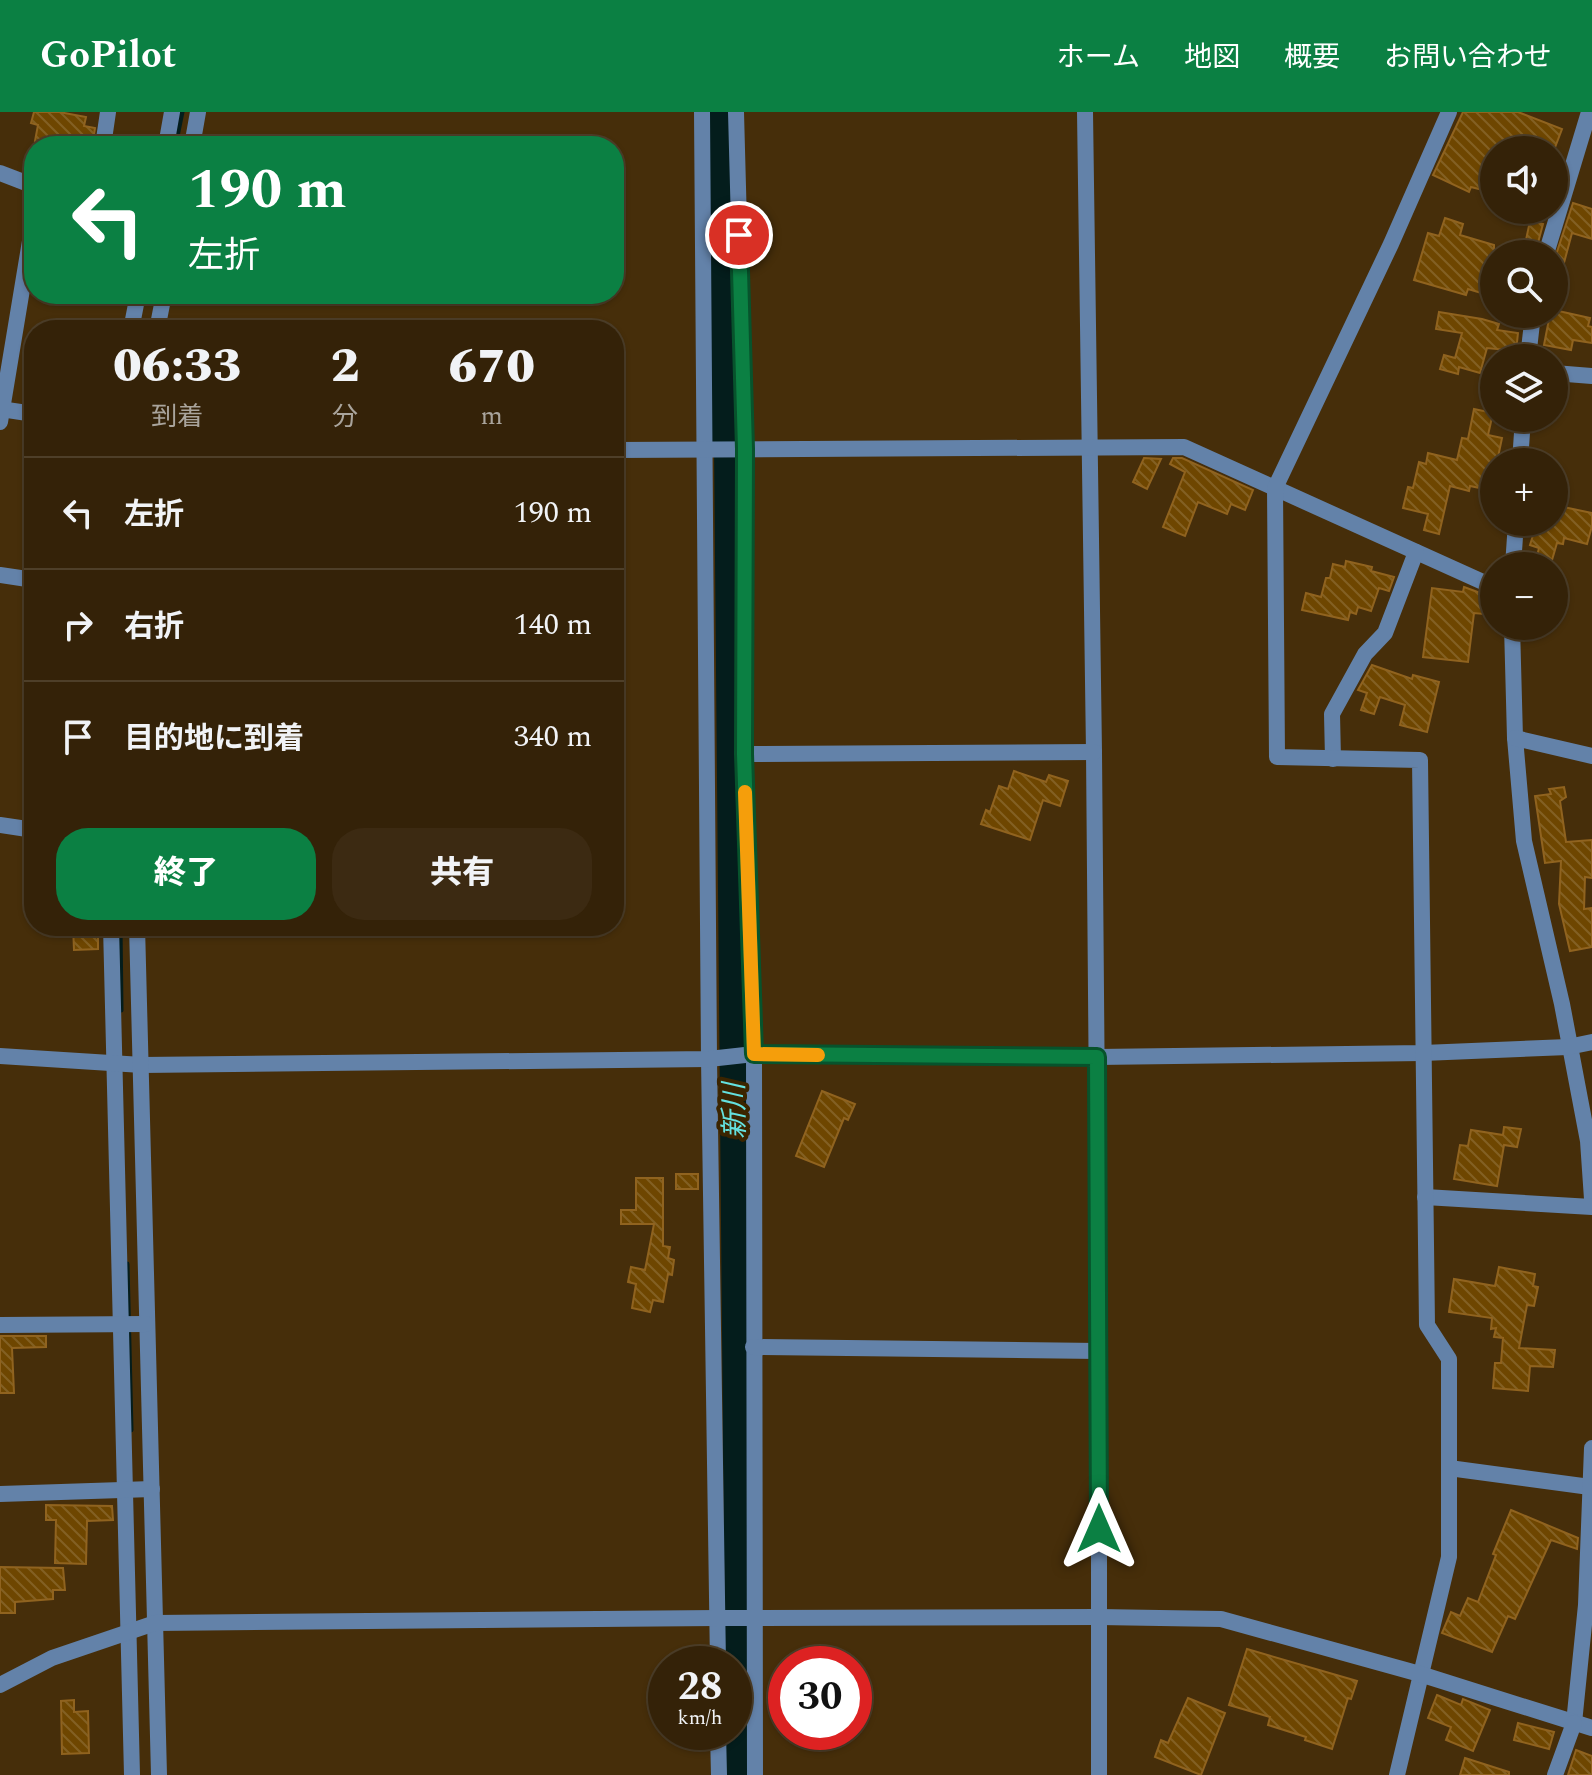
<!DOCTYPE html>
<html lang="ja">
<head>
<meta charset="utf-8">
<style>
	:root { --surface:#342208; --page:#3c2a12; --text:#f1f3f6; --muted:#a9a49c; --line:#4e3f29; --accent:#0b8043 }
	body { margin:0; font-family:Spectral,"Noto Sans JP",serif; background:var(--page); color:var(--text); height:100vh; display:flex; flex-direction:column; font-size:30px; white-space:nowrap }
	* { box-sizing:border-box; margin:0 }
	p { font-size:26px; color:var(--muted) }
	.icon { flex:none; width:44px; height:44px; fill:none; stroke:currentColor; stroke-width:2; stroke-linecap:round; stroke-linejoin:round }
	.map { position:relative; flex:1; overflow:hidden }
	.drawer { position:absolute; left:24px; top:208px; width:600px; height:616px; display:flex; flex-direction:column; background:var(--surface); border-radius:32px; box-shadow:0 2px 6px #0004,0 0 0 2px var(--line) }
	.drawer>* { flex:none }
	.guide { position:absolute; left:24px; top:24px; width:600px; height:168px; border-radius:32px; box-shadow:0 2px 6px #0004,0 0 0 2px var(--line); background:#0b8043; color:#fff; overflow:hidden }
	.fabs { position:absolute; left:1480px; top:24px; display:grid; gap:16px }
	.fabs a { display:grid; place-items:center; width:88px; height:88px; border-radius:50%; background:var(--surface); box-shadow:0 2px 6px #0004,0 0 0 2px var(--line); font-size:40px }
	.speed { position:absolute; left:648px; top:1534px; display:flex; gap:16px; font-size:40px; font-weight:700; text-align:center }
	.speed>* { display:grid; place-content:center; width:104px; height:104px; border-radius:50%; background:var(--surface); box-shadow:0 2px 6px #0004,0 0 0 2px var(--line); line-height:1 }
	.speed small { font-size:20px; font-weight:400 }
	.speed .limit { border:12px solid #d22; background:#fff; color:#111 }
	.pin { position:absolute; display:grid; place-items:center; width:68px; height:68px; color:#fff; margin:-34px; border:4px solid #fff; border-radius:50%; box-shadow:0 2px 8px #0007 }
	.me { position:absolute; width:88px; margin:-44px; rotate:0deg; stroke-linejoin:round; filter:drop-shadow(0 0 6px #0008) }
	.turn { display:flex; align-items:center; gap:28px; height:168px; padding:0 32px; font-size:36px }
	.turn .icon { width:104px; height:104px; stroke-width:2.5 }
	.turn b { display:block; font-size:56px; line-height:68px }
	.eta { display:flex; justify-content:space-evenly; align-items:center; height:136px; text-align:center }
	.eta b { font-size:48px; font-weight:800; line-height:56px }
	.cta { display:flex; gap:16px; margin-top:auto; padding:16px 32px }
	.cta a { flex:1; height:92px; border-radius:32px; background:var(--accent); color:#fff; font-size:32px; font-weight:800; line-height:92px; text-align:center }
	.cta a+a { background:var(--page); color:var(--text) }
	ul { padding:0; list-style:none }
	li { display:flex; align-items:center; gap:24px; height:112px; padding:0 32px; border-top:2px solid var(--line) }
	li div { flex:1 }
	li b { display:block; font-size:30px }
	li em { font-style:normal }
	header { display:flex; align-items:center; gap:48px; box-sizing:border-box; height:112px; padding:0 40px; background:var(--accent); color:#fff }
	header strong { font-size:38px }
	nav { display:flex; gap:44px; margin-inline-start:auto; font-size:28px }
	.map>svg:first-child { display:block }
	.lines { fill:none; stroke-linecap:round; stroke-linejoin:round }
	.stream { stroke:#041d1c; stroke-width:5 }
	.river { stroke:#041d1c; stroke-width:30 }
	.building { fill:url(#building-back-hatch); stroke:#90631f; stroke-width:2 }
	.minor { stroke:#6382a9; stroke-width:16 }
	.tertiary { stroke:#6382a9; stroke-width:16 }
	.route-casing { stroke:#07532c; stroke-width:20 }
	.route { stroke:#0b8043; stroke-width:14 }
	.slow { stroke:#f59e0b; stroke-width:14 }
	.labels { text-anchor:middle; dominant-baseline:central; stroke-width:8; stroke-linejoin:round; paint-order:stroke }
	.water-label { font-size:28px; font-style:italic; fill:#64e1df; stroke:#3b2400 }
</style>
</head>
<body>
<header>
<strong>GoPilot</strong>
<nav><a>ホーム</a><a>地図</a><a>概要</a><a>お問い合わせ</a></nav>
</header>
<div class="map">
<svg width="1592" height="1663" viewBox="0 0 1592 1663">
	<defs>
		<pattern id="building-back-hatch" width="6" height="6" patternUnits="userSpaceOnUse" patternTransform="scale(2)"><rect width="6" height="6" fill="#6e4600"/><path d="M-1 5l2 2M0 0l6 6M5-1l2 2" fill="none" stroke="#836023"/></pattern>
	</defs>
	<rect width="100%" height="100%" fill="#462e0a"/>
	<g class="lines">
		<g class="stream">
			<polyline points="175,34 182,0"/>
			<polyline points="120,814 121,898"/>
			<polyline points="127,1152 131,1318"/>
		</g>
		<polyline class="river" points="721,0 726,332 729,333 741,1663"/>
	</g>
	<g class="building">
		<polygon points="34,0 59,0 86,5 84,14 95,16 93,29 75,26 74,34 38,34 39,30 35,29 38,13 31,11"/>
		<polygon points="1463,0 1518,0 1562,17 1554,38 1494,38 1494,81 1471,75 1469,80 1433,63"/>
		<polygon points="1573,91 1592,97 1592,127 1572,121 1558,173 1554,172 1554,149"/>
		<polygon points="1445,106 1463,112 1460,123 1494,133 1494,162 1488,183 1468,177 1466,183 1414,168 1428,121 1439,124"/>
		<polygon points="1530,109 1543,112 1535,142 1523,142"/>
		<polygon points="1554,198 1590,206 1588,214 1592,215 1592,231 1573,228 1571,238 1544,233 1550,202 1554,202"/>
		<polygon points="1439,200 1482,207 1499,212 1497,218 1518,221 1516,239 1487,236 1480,261 1459,255 1458,262 1440,257 1444,243 1455,246 1462,221 1436,217"/>
		<polygon points="1474,297 1493,301 1488,323 1502,326 1497,350 1494,350 1494,379 1470,374 1469,379 1450,374 1439,422 1424,418 1428,402 1403,396 1408,375 1413,376 1419,350 1426,352 1428,341 1457,348 1462,326 1468,327"/>
		<polygon points="1144,346 1161,347 1147,377 1133,370"/>
		<polygon points="1173,346 1182,346 1253,378 1245,398 1231,392 1227,402 1198,390 1185,424 1163,415 1185,360 1170,352"/>
		<polygon points="1554,393 1592,401 1592,414 1587,432 1564,426 1563,432 1557,431 1552,448 1537,444 1539,436 1530,433 1537,410 1554,410"/>
		<polygon points="1346,449 1372,455 1371,459 1394,465 1389,479 1379,476 1371,499 1358,495 1356,502 1350,500 1348,508 1302,498 1306,481 1321,485 1326,466 1330,466 1333,452 1345,455"/>
		<polygon points="1464,475 1494,486 1494,503 1474,501 1468,550 1423,545 1432,476 1463,480"/>
		<polygon points="1372,553 1412,567 1413,563 1439,570 1427,620 1400,613 1405,593 1380,585 1374,602 1361,598 1367,581 1358,578"/>
		<polygon points="1014,659 1046,670 1049,663 1068,669 1060,694 1043,688 1030,728 981,712 986,698 990,700 999,674 1008,677"/>
		<polygon points="1564,675 1566,685 1560,689 1566,730 1592,728 1592,766 1585,765 1584,797 1592,796 1592,835 1570,839 1559,792 1561,749 1545,751 1535,684 1551,682 1549,677"/>
		<polygon points="73,814 98,814 98,837 74,838"/>
		<polygon points="822,979 855,992 848,1008 844,1006 824,1055 796,1044"/>
		<polygon points="1504,1015 1521,1017 1517,1035 1504,1033 1497,1074 1454,1067 1460,1033 1468,1034 1471,1018 1503,1023"/>
		<rect x="676" y="1062" width="22" height="15"/>
		<polygon points="636,1066 663,1066 663,1134 670,1135 668,1146 674,1148 672,1163 668,1162 663,1190 653,1188 650,1200 632,1196 636,1172 628,1170 631,1155 645,1158 654,1112 621,1112 621,1098 636,1098"/>
		<polygon points="1499,1155 1535,1162 1533,1174 1538,1175 1534,1194 1527,1193 1519,1236 1555,1238 1553,1255 1530,1254 1528,1279 1493,1276 1495,1251 1501,1251 1503,1226 1494,1225 1496,1216 1491,1217 1492,1206 1449,1200 1454,1167 1495,1174"/>
		<polygon points="0,1224 46,1224 46,1235 12,1236 14,1281 0,1281"/>
		<polygon points="46,1393 112,1394 113,1408 87,1409 86,1452 55,1451 56,1408 46,1408"/>
		<polygon points="1511,1398 1578,1426 1577,1437 1551,1428 1515,1507 1508,1504 1492,1540 1442,1521 1451,1500 1460,1504 1468,1486 1478,1490 1496,1443 1493,1442"/>
		<polygon points="0,1455 63,1456 65,1478 53,1478 53,1487 15,1490 15,1501 0,1501"/>
		<polygon points="1247,1537 1357,1569 1351,1587 1348,1586 1332,1637 1305,1628 1306,1625 1268,1613 1270,1605 1229,1593"/>
		<polygon points="1437,1583 1461,1593 1463,1587 1490,1598 1473,1639 1446,1628 1451,1615 1428,1606"/>
		<polygon points="1188,1586 1225,1601 1201,1663 1155,1645 1161,1628 1168,1631"/>
		<polygon points="74,1588 74,1600 88,1599 89,1641 62,1642 61,1589"/>
		<polygon points="1518,1611 1554,1620 1549,1637 1514,1628"/>
		<polygon points="1576,1638 1592,1644 1592,1663 1568,1663"/>
		<polygon points="1465,1646 1509,1660 1509,1663 1460,1663"/>
	</g>
	<g class="lines">
		<g class="minor">
			<polyline points="702,0 709,947 718,1552"/>
			<polyline points="736,0 745,337 744,642 754,942 755,1663"/>
			<polyline points="1085,0 1094,640 1099,1239 1099,1663"/>
			<polyline points="103,34 108,0"/>
			<polyline points="166,34 172,0"/>
			<polyline points="0,61 34,74"/>
			<polyline points="1546,142 1589,0"/>
			<polyline points="131,218 138,182"/>
			<polyline points="1528,246 1533,202"/>
			<polyline points="1554,261 1592,264"/>
			<polyline points="0,297 34,302"/>
			<polyline points="0,310 34,105"/>
			<polyline points="614,338 1184,335 1494,475"/>
			<polyline points="1520,350 1523,306"/>
			<polyline points="1513,454 1516,410"/>
			<polyline points="0,463 34,468"/>
			<polyline points="1512,514 1515,626 1524,729 1562,892 1588,1029 1592,1087"/>
			<polyline points="1515,626 1592,644"/>
			<polyline points="744,642 1094,640"/>
			<polyline points="1333,647 1332,602 1365,542 1385,521 1416,440"/>
			<polyline points="0,713 34,718"/>
			<polyline points="111,814 132,1663"/>
			<polyline points="0,944 142,953 709,947 754,942 1097,945 1423,941 1568,935 1592,930"/>
			<polyline points="1425,1085 1592,1095"/>
			<polyline points="753,1235 1099,1239"/>
			<polyline points="1449,1356 1590,1375"/>
			<polyline points="0,1382 152,1377"/>
			<polyline points="1574,1611 1586,1493 1592,1336"/>
			<polyline points="718,1620 719,1663"/>
			<polyline points="1397,1663 1449,1445 1449,1247 1427,1213 1420,648 1277,645 1275,376 1391,132 1449,0"/>
		</g>
		<g class="tertiary">
			<polyline points="192,34 198,0"/>
			<polyline points="157,218 164,182"/>
			<polyline points="137,814 159,1663"/>
			<polyline points="0,1213 146,1212"/>
			<polyline points="0,1573 52,1546 155,1511 717,1506 1099,1505 1221,1507 1420,1562 1592,1616"/>
			<polyline points="1555,1663 1574,1611"/>
		</g>
	</g>
	<g class="lines">
		<g class="route-casing">
			<polyline id="route" points="739,123 745,337 744,642 754,942 1097,945 1099,1417"/>
		</g>
		<use href="#route" class="route"/>
		<polyline class="slow" points="745,680 754,942 818,943"/>
	</g>
	<g class="labels">
		<g class="water-label">
			<text transform="translate(735 999) rotate(-91)">新川</text>
		</g>
	</g>
</svg>
<div class="fabs">
<a><svg class="icon" aria-label="sound" viewBox="0 0 24 24"><path d="M4 9h4l5-4v14l-5-4H4zM17 9q2 3 0 6"/></svg></a>
<a><svg class="icon" aria-label="search" viewBox="0 0 24 24"><circle cx="10" cy="10" r="6"/><path d="M15 15l6 6"/></svg></a>
<a><svg class="icon" aria-label="layers" viewBox="0 0 24 24"><path d="M12 4l9 5-9 5-9-5zM3 14l9 5 9-5"/></svg></a>
<a>+</a>
<a>−</a>
</div>
<div class="speed"><div>28<small>km/h</small></div><div class="limit">30</div></div>
<div class="pin" style="left:739px;top:123px;background:#d93025"><svg class="icon" aria-label="arrive" viewBox="0 0 24 24"><path d="M6 21V4h12l-3 4 3 4H6"/></svg></div>
<svg class="me" style="left:1099px;top:1417px" viewBox="-20 -20 40 40"><path d="M0-17L14 15 0 8-14 15z" fill="#0b8043" stroke="#fff" stroke-width="4"/></svg>
<div class="guide">
<div class="turn"><svg class="icon" aria-label="left" viewBox="0 0 24 24"><path d="M17 20v-9H6M10 6l-5 5 5 5"/></svg><div><b>190 m</b>左折</div></div>
</div>
<section class="drawer">
<div class="eta">
<div><b>06:33</b><p>到着</p></div>
<div><b>2</b><p>分</p></div>
<div><b>670</b><p>m</p></div>
</div>
<ul>
<li><svg class="icon" aria-label="left" viewBox="0 0 24 24"><path d="M17 20v-9H6M10 6l-5 5 5 5"/></svg><div><b>左折</b></div><em>190 m</em></li>
<li><svg class="icon" aria-label="right" viewBox="0 0 24 24"><path d="M7 20v-9h11M14 6l5 5-5 5"/></svg><div><b>右折</b></div><em>140 m</em></li>
<li><svg class="icon" aria-label="arrive" viewBox="0 0 24 24"><path d="M6 21V4h12l-3 4 3 4H6"/></svg><div><b>目的地に到着</b></div><em>340 m</em></li>
</ul>
<div class="cta"><a>終了</a><a>共有</a></div>
</section>
</div>
</body>
</html>
